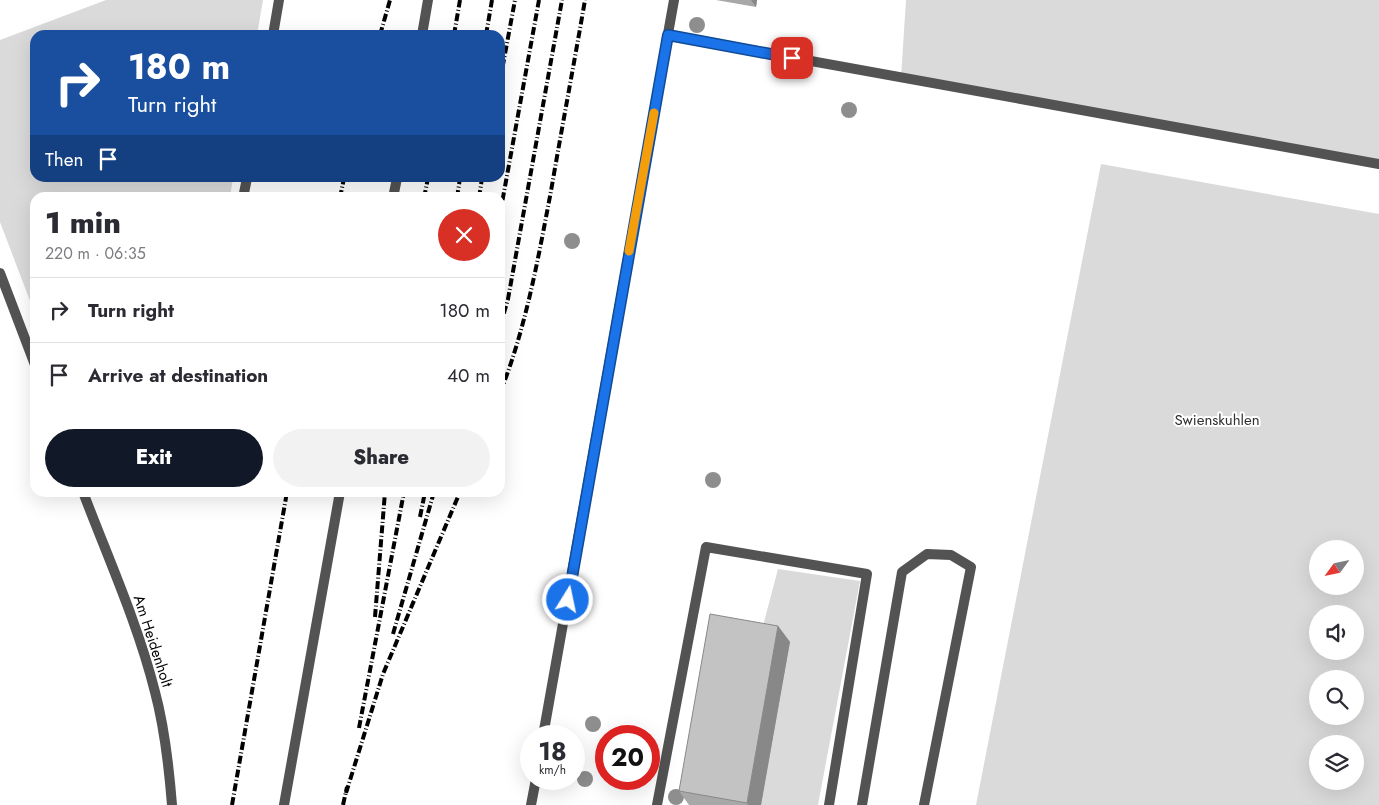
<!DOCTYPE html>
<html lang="en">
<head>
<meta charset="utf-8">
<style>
	:root { --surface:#fff; --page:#f2f2f3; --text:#2b2b33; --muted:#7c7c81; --line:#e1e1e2; --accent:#111827 }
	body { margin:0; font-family:Jost,sans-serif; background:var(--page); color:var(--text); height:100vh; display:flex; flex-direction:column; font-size:19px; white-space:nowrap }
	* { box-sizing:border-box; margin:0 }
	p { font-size:16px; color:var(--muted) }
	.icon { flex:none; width:28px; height:28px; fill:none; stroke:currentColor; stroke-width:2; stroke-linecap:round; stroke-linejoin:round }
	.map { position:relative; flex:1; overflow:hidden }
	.panel { position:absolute; left:30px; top:192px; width:475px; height:305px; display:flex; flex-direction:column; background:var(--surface); border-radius:15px; box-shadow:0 5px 20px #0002 }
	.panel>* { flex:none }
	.top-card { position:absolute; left:30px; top:30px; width:475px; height:152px; border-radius:15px; box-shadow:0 5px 20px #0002; background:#1a4fa0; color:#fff; overflow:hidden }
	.needle { width:32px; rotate:237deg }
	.fabs { position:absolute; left:1309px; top:540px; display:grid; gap:10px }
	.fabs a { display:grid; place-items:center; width:55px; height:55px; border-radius:50%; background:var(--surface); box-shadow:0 5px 20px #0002; font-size:25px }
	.speed { position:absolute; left:520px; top:725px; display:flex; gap:10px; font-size:25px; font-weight:700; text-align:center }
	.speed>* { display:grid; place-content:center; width:65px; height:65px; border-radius:50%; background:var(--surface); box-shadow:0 5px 20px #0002; line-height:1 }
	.speed small { font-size:12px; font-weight:400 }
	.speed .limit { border:8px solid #d22; background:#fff; color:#111 }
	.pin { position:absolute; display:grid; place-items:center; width:42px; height:42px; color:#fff; margin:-21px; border-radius:10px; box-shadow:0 2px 8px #0006 }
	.me { position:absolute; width:55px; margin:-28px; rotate:10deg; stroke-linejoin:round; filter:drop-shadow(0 0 4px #0008) }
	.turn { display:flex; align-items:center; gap:18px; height:105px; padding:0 15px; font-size:22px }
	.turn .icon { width:65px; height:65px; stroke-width:2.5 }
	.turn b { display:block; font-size:35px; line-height:42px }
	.then { display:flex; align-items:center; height:48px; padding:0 15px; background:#0003; gap:10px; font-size:19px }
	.round { display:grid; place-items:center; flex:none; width:52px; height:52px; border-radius:26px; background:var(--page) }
	.head { display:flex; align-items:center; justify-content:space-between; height:85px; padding:0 15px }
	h1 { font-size:30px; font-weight:800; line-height:38px }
	.action { display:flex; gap:10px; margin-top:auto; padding:10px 15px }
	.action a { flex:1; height:58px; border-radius:30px; background:var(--accent); color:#fff; font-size:20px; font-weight:800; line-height:58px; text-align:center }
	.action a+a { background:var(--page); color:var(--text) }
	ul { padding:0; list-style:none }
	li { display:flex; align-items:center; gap:15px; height:65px; padding:0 15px; border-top:1px solid var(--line) }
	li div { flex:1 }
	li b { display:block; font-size:19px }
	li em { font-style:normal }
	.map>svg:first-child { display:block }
	.green { fill:#dadada; fill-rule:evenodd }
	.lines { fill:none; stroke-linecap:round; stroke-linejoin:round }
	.service { stroke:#535353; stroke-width:10 }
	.minor { stroke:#535353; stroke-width:10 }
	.rail { stroke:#000; stroke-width:4; stroke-dasharray:8 2.5 1 2.5; stroke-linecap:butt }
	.tree { fill:#8e8e8e }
	.wall { fill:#a8a8a8 }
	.shaded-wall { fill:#888 }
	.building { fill:#c3c3c3; stroke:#888 }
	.route-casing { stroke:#114b97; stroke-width:12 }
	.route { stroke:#1a73e8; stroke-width:9 }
	.slow { stroke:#f59e0b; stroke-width:9 }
	.labels { text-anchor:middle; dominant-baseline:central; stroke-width:4; stroke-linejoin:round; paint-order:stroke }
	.park-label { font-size:15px; fill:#313131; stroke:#fff }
	.street-label { font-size:15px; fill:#000; stroke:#fff }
</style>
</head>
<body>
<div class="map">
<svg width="1379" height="805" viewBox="0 0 1379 805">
	<rect width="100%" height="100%" fill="#fff"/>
	<g class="green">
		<polygon points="106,0 263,0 257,35 35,35 35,178 233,178 230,197 35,198 35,314 0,222 0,40"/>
		<polygon points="906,0 1379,0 1379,164 901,78"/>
		<path d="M1101,164L1379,214V805H976ZM1318,549H1355V586H1318ZM1318,614H1355V651H1318ZM1318,679H1355V716H1318ZM1318,744H1355V781H1318Z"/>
		<polygon points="778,569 860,581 818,805 761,805 790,643 760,637"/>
	</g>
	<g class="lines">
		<g class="service">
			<polyline points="273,35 279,0"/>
			<polyline points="422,35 428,0"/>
			<polyline points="668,35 1379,164"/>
			<polyline points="243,198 247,178"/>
			<polyline points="393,198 397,178"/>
			<polyline points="543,736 674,0"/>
			<polyline points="284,805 340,492"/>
			<polyline points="531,805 536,779"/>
			<polyline points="657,805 706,547 867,574 829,805"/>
			<polyline points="862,805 902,572 927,554 951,555 971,567 924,805"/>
		</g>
		<g class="minor">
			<polyline points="0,273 35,365"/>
			<path d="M83,492C108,558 138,624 155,692C165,729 169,767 172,805"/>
		</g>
		<g class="rail">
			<polyline points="380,35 390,0"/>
			<polyline points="454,35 460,0"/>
			<polyline points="486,35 492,0"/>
			<polyline points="500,81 515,0"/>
			<polyline points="340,198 344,178"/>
			<polyline points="424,198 428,178"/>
			<polyline points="457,198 460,178"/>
			<polyline points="479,198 482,178"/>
			<polyline points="500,214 539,0"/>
			<polyline points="500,327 508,299 562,0"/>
			<path d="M500,393C526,328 538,259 551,191C562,127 574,64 585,0"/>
			<polyline points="420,517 425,492"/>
			<polyline points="375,617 385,492"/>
			<polyline points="393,634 434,492"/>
			<polyline points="359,728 404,492"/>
			<polyline points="346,793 383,674 460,492"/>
			<polyline points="232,805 287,492"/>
			<polyline points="343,805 347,787"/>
		</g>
	</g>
	<g class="tree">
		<circle cx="697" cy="25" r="8"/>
		<circle cx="849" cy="110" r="8"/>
		<circle cx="572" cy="241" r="8"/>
		<circle cx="713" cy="480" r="8"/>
		<circle cx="593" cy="724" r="8"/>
		<circle cx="585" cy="779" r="8"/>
		<circle cx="676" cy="797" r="8"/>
	</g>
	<g class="wall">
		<polygon points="716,0 757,0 756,7"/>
		<polygon points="778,626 790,642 761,805 689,805 679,791"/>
	</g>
	<g class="shaded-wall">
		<polygon points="751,0 757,0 756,7"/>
		<polygon points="778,626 790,642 761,805 748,805 747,803"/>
	</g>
	<polygon class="building" points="710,614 778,626 747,803 679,791"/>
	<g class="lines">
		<g class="route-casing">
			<polyline id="route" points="568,600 668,35 792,58"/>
		</g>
		<use href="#route" class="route"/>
		<polyline class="slow" points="629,251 654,113"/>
	</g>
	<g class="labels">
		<g class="park-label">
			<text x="1217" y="420">Swienskuhlen</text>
		</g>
		<g class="street-label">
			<text transform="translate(153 641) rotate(72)">Am Heidenholt</text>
		</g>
	</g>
</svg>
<div class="fabs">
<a><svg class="needle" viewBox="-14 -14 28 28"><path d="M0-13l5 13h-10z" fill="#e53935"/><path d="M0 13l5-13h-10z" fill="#7c7c81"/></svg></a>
<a><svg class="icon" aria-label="sound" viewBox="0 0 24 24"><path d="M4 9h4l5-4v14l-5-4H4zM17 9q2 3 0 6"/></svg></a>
<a><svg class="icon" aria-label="search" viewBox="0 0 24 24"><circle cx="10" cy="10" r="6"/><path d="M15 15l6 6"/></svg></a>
<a><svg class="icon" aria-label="layers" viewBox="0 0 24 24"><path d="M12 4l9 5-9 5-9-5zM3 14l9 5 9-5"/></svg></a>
</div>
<div class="speed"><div>18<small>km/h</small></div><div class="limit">20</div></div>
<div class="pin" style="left:792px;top:58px;background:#d93025"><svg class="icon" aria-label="arrive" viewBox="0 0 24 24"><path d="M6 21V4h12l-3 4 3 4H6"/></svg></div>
<svg class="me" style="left:568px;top:600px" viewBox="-20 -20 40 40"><circle r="17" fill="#1a73e8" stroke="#fff" stroke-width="3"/><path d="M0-11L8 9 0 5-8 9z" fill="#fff"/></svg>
<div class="top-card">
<div class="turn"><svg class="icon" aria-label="right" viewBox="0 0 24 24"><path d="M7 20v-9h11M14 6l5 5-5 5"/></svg><div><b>180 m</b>Turn right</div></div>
<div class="then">Then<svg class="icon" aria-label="arrive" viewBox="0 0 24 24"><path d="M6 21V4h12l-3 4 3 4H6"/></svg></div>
</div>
<section class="panel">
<div class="head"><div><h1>1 min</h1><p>220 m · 06:35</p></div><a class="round" style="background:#d93025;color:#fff"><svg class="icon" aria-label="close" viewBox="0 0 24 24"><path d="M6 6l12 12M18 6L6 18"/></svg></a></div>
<ul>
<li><svg class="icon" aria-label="right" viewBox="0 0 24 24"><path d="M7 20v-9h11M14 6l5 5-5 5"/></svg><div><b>Turn right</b></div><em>180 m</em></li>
<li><svg class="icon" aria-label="arrive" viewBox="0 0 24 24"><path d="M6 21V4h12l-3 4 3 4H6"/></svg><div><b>Arrive at destination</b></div><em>40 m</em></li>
</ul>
<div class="action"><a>Exit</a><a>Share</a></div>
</section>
</div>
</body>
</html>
